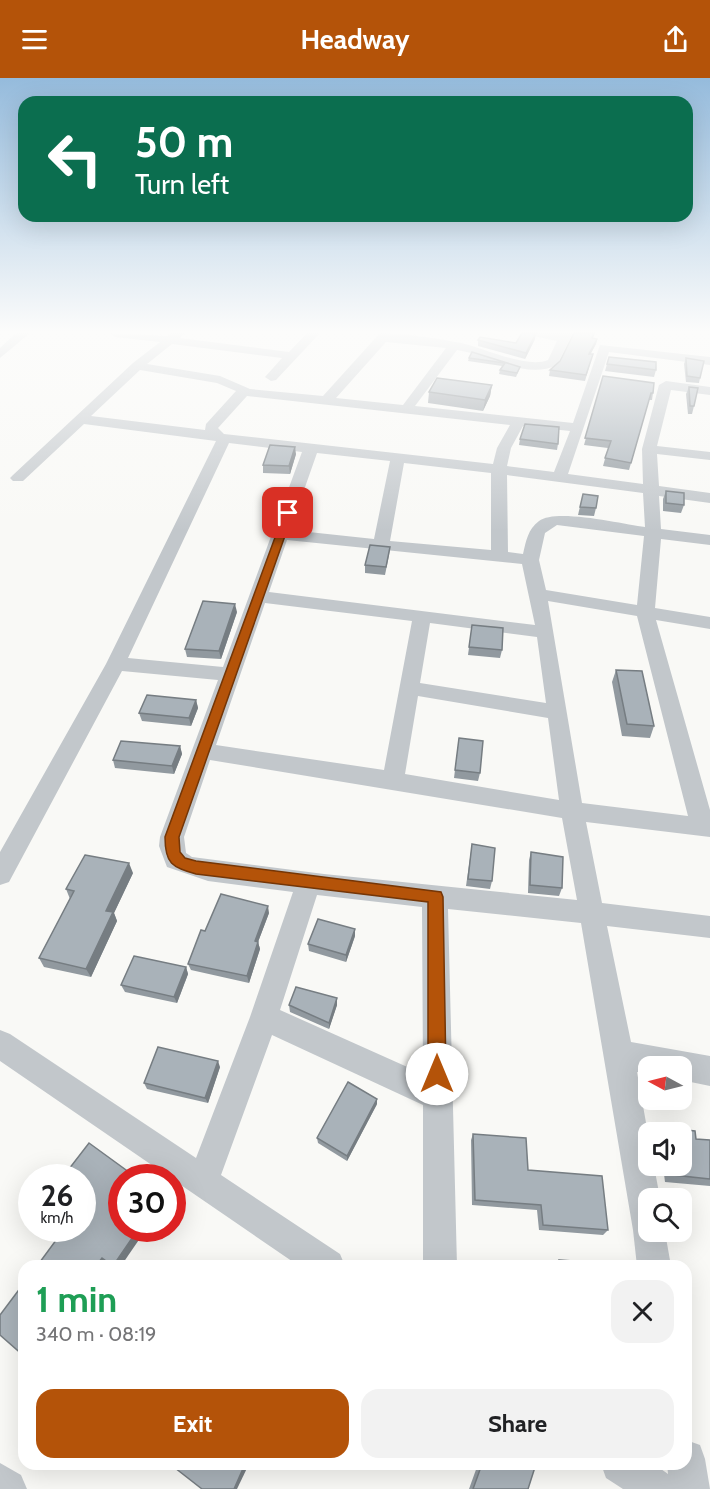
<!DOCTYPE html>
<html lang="en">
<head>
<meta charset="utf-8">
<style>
	:root { --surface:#fff; --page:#f2f2f2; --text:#202124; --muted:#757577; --accent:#b45309 }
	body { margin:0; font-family:Cabin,sans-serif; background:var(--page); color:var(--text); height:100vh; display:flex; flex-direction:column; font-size:22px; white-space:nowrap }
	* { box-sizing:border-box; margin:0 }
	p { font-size:20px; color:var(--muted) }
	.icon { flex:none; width:33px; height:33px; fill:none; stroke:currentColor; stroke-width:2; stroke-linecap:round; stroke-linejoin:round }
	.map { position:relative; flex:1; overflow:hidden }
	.sheet { position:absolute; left:18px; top:1182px; width:674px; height:210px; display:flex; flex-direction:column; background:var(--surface); border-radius:18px; box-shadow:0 6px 24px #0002 }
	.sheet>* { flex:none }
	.top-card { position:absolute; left:18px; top:18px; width:675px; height:126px; border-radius:18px; box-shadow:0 6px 24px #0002; background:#0b6e4f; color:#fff; overflow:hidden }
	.needle { width:39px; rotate:277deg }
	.buttons { position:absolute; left:638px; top:978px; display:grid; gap:12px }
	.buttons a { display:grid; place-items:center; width:54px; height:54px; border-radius:12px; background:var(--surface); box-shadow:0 6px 24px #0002; font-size:30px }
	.speed { position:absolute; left:18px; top:1086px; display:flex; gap:12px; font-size:30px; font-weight:700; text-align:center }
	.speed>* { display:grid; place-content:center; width:78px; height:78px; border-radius:50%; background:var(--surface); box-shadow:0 6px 24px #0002; line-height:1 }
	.speed small { font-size:15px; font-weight:400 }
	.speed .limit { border:9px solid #d22; background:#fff; color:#111 }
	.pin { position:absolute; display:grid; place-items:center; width:51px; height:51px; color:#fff; margin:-26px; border-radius:12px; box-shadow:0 3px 9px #0006 }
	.me { position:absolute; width:66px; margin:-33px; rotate:0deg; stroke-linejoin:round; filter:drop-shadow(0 0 4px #0008) }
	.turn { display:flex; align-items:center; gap:21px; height:126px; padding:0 18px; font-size:27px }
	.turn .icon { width:78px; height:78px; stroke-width:2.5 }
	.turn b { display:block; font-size:42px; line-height:51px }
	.round { display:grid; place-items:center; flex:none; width:63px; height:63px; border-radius:18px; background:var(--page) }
	.summary { display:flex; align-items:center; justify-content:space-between; height:102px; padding:0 18px }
	h1 { font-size:36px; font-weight:700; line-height:45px; color:#1e9e55 }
	.primary-button { display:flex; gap:12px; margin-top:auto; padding:12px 18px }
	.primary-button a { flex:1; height:69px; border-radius:18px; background:var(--accent); color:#fff; font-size:24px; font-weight:700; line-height:69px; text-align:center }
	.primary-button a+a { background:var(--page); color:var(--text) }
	header { display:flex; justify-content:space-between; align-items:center; height:78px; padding:0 18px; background:var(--accent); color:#fff; font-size:27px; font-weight:700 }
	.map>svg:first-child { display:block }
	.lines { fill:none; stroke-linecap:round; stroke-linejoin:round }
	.street { fill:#c2c7cb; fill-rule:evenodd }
	.wall { fill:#91999f }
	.shaded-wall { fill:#767d82 }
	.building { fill:#a9b2b9; stroke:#767d82; stroke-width:1.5 }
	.route { fill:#b45309; stroke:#753606; stroke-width:1.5 }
</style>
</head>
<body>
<header><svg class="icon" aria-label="menu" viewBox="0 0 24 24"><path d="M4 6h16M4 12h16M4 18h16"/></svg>Headway<svg class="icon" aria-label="share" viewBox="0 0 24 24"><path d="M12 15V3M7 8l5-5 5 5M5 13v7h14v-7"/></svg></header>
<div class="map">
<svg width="710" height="1411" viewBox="0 0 710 1411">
	<rect width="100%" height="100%" fill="#f9f9f6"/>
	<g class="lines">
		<g class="street">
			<polygon points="16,255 30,255 0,280 0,270"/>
			<path d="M109,255L167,258L171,255H185L180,260L289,274L307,255H320L276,302L271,303L265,299L282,280L172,266L147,286L220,298L250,311L323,318L380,255C402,255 435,260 461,265C484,270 527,291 548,282L557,263L519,255H573L557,287C526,302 489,277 457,272L415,328L573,345L600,267L710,279V287L609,274L568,396L643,406L642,371L659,307L666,303L710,309V317L671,312L657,368L710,374V382L657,376L659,408L710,415V425L659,418L661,451L710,457V467L661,461L655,530L710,539V551L656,542L710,732V759L586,744L602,825L710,838V860L607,848L631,964L710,978V1008L681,1002V988H648V996L637,994L648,1056V1088H654L660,1120H648V1154H665L671,1188H637L633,1152L581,845L448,831L457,1188H423V1027L272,957L221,1097L340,1176L345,1188H299L0,983V952L10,956L196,1080L250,939L293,814L208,803L167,789L159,768L160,759L218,602L122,593L9,804L0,807V774L106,586L216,363L84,346L23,403H13L10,400L13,397L133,285L160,264L115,259ZM386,264L446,270L403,327L336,320ZM140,292L217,305L236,313L206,346L205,352L91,338ZM247,318L510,347L497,370L493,386L224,356L218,350ZM523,348L570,353L554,394L507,388L511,370ZM229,365L302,374L223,589L128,580ZM317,375L390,383L374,461L290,452ZM404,385L491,395V472L390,463ZM507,397L643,415L645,449C622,446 556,430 539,443C528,451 526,463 523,476L508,474ZM557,447L644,458L637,527L546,512L539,482L545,455ZM287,462L522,486L535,547L269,514ZM548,523L637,538L688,738L582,725ZM265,525L412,543L384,692L216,667ZM430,545L537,559L546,625L420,605ZM418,618L548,640L559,722L405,696ZM210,682L562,740L577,822L324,796L192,779L186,775L184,759ZM317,817L422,829L423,996L280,932Z"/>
			<polygon points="686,1362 700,1367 705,1381 710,1411 623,1411 606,1400 601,1386 654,1386 668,1396 667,1386 686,1386"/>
			<polygon points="0,1385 21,1397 27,1411 0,1411"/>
		</g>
	</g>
	<g class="wall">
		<polygon points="574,255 595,255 593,260 597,261 596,266 590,276 593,276 585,303 549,298 550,292 560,283"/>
		<polygon points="535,261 525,281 478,268 478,262 516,265"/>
		<polygon points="472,274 520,289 519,292 516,299 499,296 500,292 502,288 468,283 469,280"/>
		<polygon points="686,280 700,300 699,305 686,304 684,286"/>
		<polygon points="607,286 656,292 654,299 605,293"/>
		<polygon points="603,298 653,315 652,322 649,322 629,392 603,388 608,370 584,367"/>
		<polygon points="492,307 490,318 483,333 428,325 429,314"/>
		<polygon points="689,309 694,328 692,336 688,336 686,316"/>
		<polygon points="520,361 558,366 557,372 519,367"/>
		<polygon points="296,376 290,396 263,395 263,387"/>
		<polygon points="666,413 684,427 681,435 663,433 663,421"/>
		<polygon points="583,416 596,430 594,438 578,437"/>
		<polygon points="390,469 389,477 385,497 365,495 365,487"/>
		<polygon points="237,534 221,581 187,579 185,571"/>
		<polygon points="472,547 502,572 500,580 468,577"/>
		<polygon points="616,592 654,648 650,660 622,658 612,604"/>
		<polygon points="196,622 198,630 191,648 142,643 139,635"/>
		<polygon points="459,660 480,695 478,703 454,700"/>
		<polygon points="180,668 182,676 174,696 115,690 113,682"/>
		<polygon points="472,766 492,803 490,811 466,808"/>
		<polygon points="531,774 562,810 559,818 528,815 529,782"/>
		<polygon points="133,795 114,835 117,843 91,899 44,889 39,880 70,821 66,811"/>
		<polygon points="269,835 258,864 260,871 249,905 191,892 188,886 205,853"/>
		<polygon points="355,858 346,884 309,873 308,866"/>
		<polygon points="186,889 188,896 177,925 125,914 121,907"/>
		<polygon points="337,920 337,927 329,951 290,934 289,927"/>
		<polygon points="220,989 208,1025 147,1011 144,1005"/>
		<polygon points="377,1026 347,1083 318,1065 317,1060"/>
		<polygon points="666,1050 695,1053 696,1061 710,1062 710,1108 665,1104 663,1088 681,1088 681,1054 662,1054"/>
		<polygon points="473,1056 528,1092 608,1152 603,1157 539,1152 537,1132 472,1127 471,1062"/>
		<polygon points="559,1182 617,1188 554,1188 554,1187"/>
		<polygon points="478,1386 536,1386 528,1411 469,1411"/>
	</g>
	<g class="shaded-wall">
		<polygon points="536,255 535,261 525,281 526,275"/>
		<polygon points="597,261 596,266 588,281 589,276"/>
		<polygon points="492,307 490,318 483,333 485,322"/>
		<polygon points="295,369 296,376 290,396 289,388"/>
		<polygon points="235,526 237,534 221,581 219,573"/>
		<polygon points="196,622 198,630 191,648 189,640"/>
		<polygon points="180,668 182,676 174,696 172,688"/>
		<polygon points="129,785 133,795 114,835 117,843 91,899 86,891 106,833"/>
		<polygon points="268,828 269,835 258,864 260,871 249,905 247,898 255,863"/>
		<polygon points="355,851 355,858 346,884 346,877"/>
		<polygon points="186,889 188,896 177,925 174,919"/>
		<polygon points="337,920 337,927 329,951 329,945"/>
		<polygon points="218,983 220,989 208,1025 205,1020"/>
		<polygon points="377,1021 377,1026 347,1083 347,1078"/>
		<polygon points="139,1150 147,1150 121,1188 113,1188"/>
		<polygon points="102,1180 108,1184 105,1188 96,1188"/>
		<polygon points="245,1386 249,1386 237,1411 234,1411"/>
	</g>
	<g class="building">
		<polygon points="522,255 536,255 526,275 478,262 480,259 516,265"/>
		<polygon points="574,255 594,255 592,260 597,261 589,276 593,276 586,297 550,292 560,283"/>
		<polygon points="472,274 520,289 517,295 500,292 505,285 469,280"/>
		<polygon points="609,279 656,284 656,292 607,286"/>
		<polygon points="686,280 704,283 700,300 687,298"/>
		<polygon points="603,298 654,305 653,315 651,315 631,385 605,380 611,363 585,360"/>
		<polygon points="437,300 492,307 485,322 429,314"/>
		<polygon points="689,309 698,310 694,328 690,328"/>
		<polygon points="525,346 559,349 558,366 520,361"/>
		<polygon points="270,367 295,369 289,388 263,387"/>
		<polygon points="666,413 684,415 684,427 666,425"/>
		<polygon points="583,416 598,418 596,430 580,429"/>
		<polygon points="370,467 390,469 386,489 365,487"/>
		<polygon points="203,523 235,526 219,573 185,571"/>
		<polygon points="472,547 503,550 502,572 469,569"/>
		<polygon points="616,592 642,593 654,648 627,646"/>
		<polygon points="147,617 196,622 189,640 139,635"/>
		<polygon points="459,660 483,663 480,695 455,692"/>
		<polygon points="121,663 180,668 172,688 113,682"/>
		<polygon points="472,766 495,770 492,803 468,801"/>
		<polygon points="531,774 563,779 562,810 530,807"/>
		<polygon points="85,777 129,785 106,833 113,834 86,891 39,880 74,813 66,811"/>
		<polygon points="221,816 268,828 255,863 258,864 247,898 188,886 201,852 205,853"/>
		<polygon points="318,841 355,851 346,877 308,866"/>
		<polygon points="134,878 186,889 174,919 121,907"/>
		<polygon points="296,909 337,920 329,945 289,927"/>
		<polygon points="158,969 218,983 205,1020 144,1005"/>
		<polygon points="348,1004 377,1021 347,1078 317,1060"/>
		<polygon points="666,1050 695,1053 696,1061 710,1062 710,1101 673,1097 672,1088 681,1088 681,1054 667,1054"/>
		<polygon points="473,1056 526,1060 528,1092 602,1098 608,1152 543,1147 541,1127 475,1122"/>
		<polygon points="89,1065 137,1100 122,1100 122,1150 139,1150 113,1188 102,1180 96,1188 37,1188 65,1150 82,1150 82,1100 62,1100"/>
		<polygon points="559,1182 617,1186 617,1188 560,1188"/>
		<polygon points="24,1205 24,1278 0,1257 0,1237"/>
		<polygon points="170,1386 245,1386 234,1411 202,1411"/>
		<polygon points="482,1386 536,1386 528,1411 473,1411"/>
	</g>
	<linearGradient id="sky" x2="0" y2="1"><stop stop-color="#95bbdc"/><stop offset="0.56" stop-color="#fcfcfb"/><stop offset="1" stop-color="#fcfcfb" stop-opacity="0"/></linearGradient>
	<rect width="710" height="453" fill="url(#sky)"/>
	<path class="route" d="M288,432L293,435L179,759L180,774L185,780L196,783L441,814L443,819L446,996L443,1003L437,1005L430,1003L428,996V824L196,796C172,789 165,786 165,759L284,435Z"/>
</svg>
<div class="buttons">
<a><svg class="needle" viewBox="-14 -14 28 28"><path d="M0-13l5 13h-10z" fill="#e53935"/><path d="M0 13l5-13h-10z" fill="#757577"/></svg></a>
<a><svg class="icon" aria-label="sound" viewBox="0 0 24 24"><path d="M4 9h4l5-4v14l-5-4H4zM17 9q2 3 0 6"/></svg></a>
<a><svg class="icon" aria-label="search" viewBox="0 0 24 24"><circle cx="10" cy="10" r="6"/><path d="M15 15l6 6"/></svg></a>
</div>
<div class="speed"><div>26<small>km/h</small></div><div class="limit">30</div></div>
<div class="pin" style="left:288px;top:435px;background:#d93025"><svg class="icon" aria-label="arrive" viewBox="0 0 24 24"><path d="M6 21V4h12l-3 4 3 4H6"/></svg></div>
<svg class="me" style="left:437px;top:996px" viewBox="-20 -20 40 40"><circle r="19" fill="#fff"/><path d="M0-13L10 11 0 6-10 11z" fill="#b45309"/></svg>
<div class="top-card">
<div class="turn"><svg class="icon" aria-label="left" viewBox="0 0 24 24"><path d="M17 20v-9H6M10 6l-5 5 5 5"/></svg><div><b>50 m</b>Turn left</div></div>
</div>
<section class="sheet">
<div class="summary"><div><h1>1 min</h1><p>340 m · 08:19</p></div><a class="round"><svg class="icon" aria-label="close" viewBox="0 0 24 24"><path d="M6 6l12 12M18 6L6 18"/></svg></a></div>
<div class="primary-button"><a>Exit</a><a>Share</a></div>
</section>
</div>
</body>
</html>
